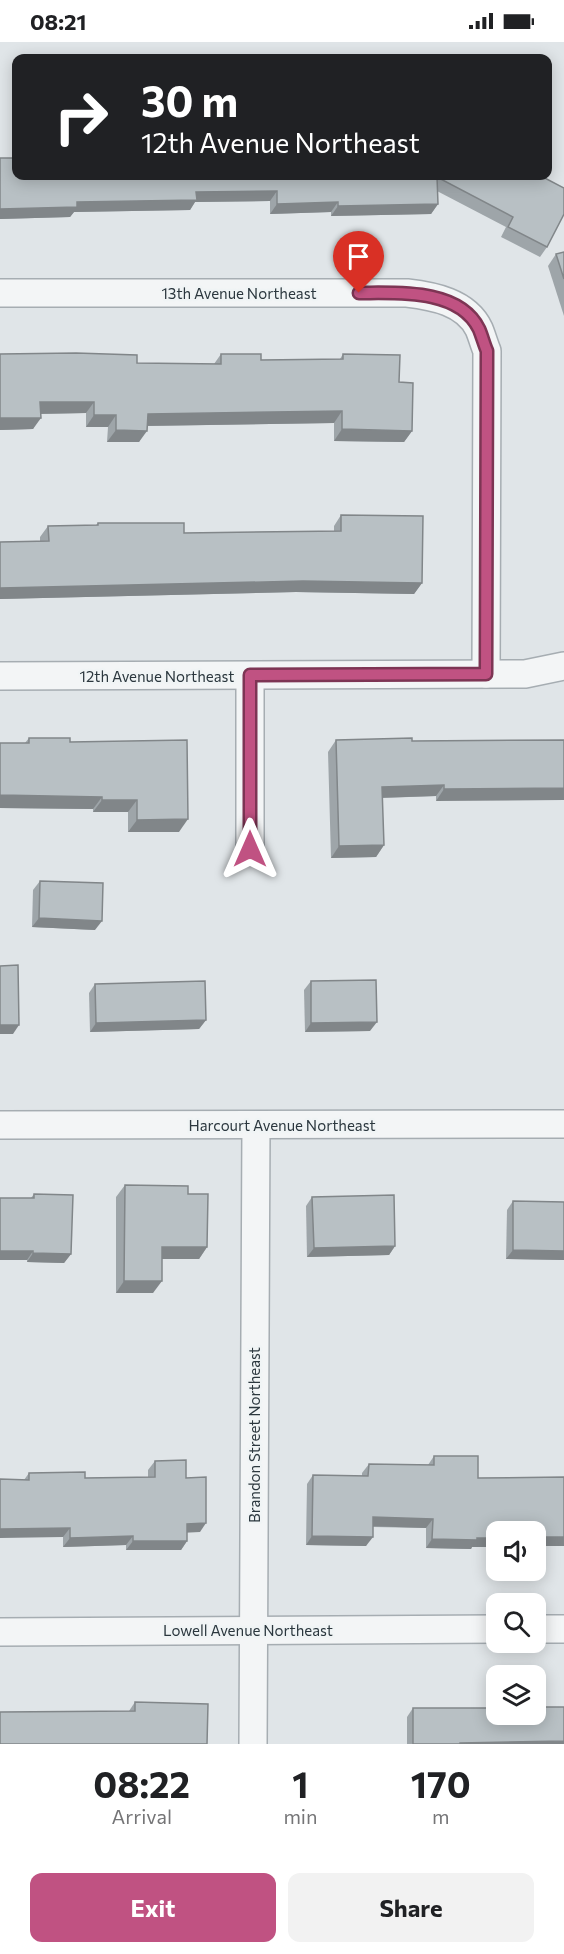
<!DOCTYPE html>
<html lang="en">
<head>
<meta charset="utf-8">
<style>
	:root { --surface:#fff; --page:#f2f2f2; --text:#202124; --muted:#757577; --accent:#c05282 }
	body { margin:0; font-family:Commissioner,sans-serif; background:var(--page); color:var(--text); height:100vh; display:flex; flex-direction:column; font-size:22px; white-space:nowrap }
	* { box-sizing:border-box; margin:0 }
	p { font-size:20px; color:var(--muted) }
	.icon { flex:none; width:33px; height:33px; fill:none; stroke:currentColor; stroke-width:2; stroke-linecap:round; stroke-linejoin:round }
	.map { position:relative; height:1702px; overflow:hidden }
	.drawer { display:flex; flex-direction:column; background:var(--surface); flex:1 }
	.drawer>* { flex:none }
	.top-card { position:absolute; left:12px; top:12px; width:540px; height:126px; border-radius:12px; box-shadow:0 3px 15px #0003; background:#202124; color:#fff; overflow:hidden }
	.controls { position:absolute; left:486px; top:1479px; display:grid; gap:12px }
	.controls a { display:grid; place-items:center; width:60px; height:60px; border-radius:12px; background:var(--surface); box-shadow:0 3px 15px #0003; font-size:30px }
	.pin { position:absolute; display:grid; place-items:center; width:51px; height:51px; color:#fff; margin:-62px -26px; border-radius:50% 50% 50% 0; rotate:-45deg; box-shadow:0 0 6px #0007 }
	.pin .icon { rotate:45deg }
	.me { position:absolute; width:66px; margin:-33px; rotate:0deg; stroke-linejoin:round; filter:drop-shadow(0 0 4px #0008) }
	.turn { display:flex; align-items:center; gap:21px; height:126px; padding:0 30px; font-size:27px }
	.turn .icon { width:78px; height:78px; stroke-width:2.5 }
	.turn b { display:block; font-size:42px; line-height:51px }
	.eta { display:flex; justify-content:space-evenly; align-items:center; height:102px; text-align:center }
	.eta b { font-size:36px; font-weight:700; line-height:42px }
	.cta { display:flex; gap:12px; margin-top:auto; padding:12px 30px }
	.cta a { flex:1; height:69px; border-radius:12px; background:var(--accent); color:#fff; font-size:24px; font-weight:700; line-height:69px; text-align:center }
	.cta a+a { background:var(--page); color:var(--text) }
	.status { display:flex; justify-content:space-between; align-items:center; height:42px; padding:0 30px; background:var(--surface); direction:ltr }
	.status svg { height:16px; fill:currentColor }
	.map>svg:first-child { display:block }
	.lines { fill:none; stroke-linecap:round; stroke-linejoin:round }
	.street-casing { stroke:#a6adb2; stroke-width:30 }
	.street { stroke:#f3f5f6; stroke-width:27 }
	.wall { fill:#9ea5a9 }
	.shaded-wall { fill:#818689 }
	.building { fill:#b8c0c4; stroke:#818689; stroke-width:1.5 }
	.route-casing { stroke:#7d3554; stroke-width:15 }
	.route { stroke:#c05282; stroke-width:10 }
	.labels { text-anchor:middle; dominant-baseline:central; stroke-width:5; stroke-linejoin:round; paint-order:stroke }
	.street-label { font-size:15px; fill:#2b373e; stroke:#f0f4f5 }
</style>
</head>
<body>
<div class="status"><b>08:21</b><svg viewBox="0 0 49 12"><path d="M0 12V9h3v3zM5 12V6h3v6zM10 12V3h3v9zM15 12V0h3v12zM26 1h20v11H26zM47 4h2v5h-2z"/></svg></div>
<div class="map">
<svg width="564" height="1702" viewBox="0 0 564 1702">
	<rect width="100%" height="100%" fill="#e0e5e8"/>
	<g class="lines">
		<g class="street-casing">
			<g id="street">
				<path d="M0,251H407C433,254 466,260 479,287C482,294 484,302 487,309L486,632"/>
				<polyline points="0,634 525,632 564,624"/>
				<polyline points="250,634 250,807"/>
				<polyline points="0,1083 564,1082"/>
				<polyline points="536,1587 564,1587"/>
				<polyline points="0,1590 496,1587"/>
				<polyline points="253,1702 256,1083"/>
			</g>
		</g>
		<use href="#street" class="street"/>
	</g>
	<g class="wall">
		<polygon points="0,116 541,134 547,205 540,215 501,195 506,185 437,149 438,162 431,172 331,174 331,170 270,172 270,159 195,160 190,168 74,170 70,175 0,177"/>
		<polygon points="564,210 564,274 548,224 556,212"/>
		<polygon points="221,312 261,318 340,317 343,312 399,340 412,389 404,400 334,399 334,381 147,384 139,400 107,400 108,385 86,385 86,371 41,372 33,387 0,388 137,321 214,322"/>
		<polygon points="341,473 422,541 414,552 296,550 0,557 0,500 40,499 40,495 48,484 96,483 98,481 184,491 334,489 334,484"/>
		<polygon points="29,696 70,700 179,790 128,790 128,770 93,770 93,767 0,766 0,701 25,701"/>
		<polygon points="336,698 412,699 564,698 436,759 436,754 382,756 384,803 376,815 331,816 328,710"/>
		<polygon points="40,839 95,888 32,885 33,848"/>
		<polygon points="311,939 370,989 305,990 304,948"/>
		<polygon points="95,942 206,978 199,987 90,990 89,951"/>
		<polygon points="125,1143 188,1152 207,1205 199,1217 162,1217 153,1251 116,1251 116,1155"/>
		<polygon points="34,1152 71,1212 64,1221 27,1220 27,1218 0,1218 0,1156 31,1156"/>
		<polygon points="312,1155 395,1204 389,1213 307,1215 306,1164"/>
		<polygon points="513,1159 564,1160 564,1218 506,1217 507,1168"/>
		<polygon points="434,1414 478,1436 564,1504 536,1504 536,1490 496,1490 496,1505 472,1505 471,1507 426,1506 426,1486 373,1485 366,1504 306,1503 307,1442 313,1433 362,1434 362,1431 369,1422 428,1423"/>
		<polygon points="155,1419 186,1436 200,1490 187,1490 187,1499 181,1508 126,1508 126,1503 63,1505 63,1495 24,1438 29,1431 85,1436 148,1435 148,1428"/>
		<polygon points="135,1660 207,1702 129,1669"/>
		<polygon points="413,1666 564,1702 407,1702 407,1675"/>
	</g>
	<g class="shaded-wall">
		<polygon points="277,149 270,159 195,160 190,168 74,170 70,175 0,177 0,167 196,150"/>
		<polygon points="338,160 331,170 270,172 277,162"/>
		<polygon points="438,162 431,172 331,174 338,164"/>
		<polygon points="40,360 94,360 86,371 32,372"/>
		<polygon points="342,369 334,381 140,384 148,372"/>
		<polygon points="94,373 116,373 108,385 86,385"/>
		<polygon points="0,376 41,376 33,387 0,388"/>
		<polygon points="342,387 412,389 404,400 334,399"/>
		<polygon points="116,388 147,389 139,400 107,400"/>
		<polygon points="303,539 422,541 414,552 296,550 0,557 0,546"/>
		<polygon points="444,743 436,754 374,756 382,745"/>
		<polygon points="564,746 564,758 436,759 444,747"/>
		<polygon points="0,753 102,755 93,767 0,766"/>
		<polygon points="102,758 137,758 128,770 93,770"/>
		<polygon points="188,777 179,790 128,790 137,778"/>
		<polygon points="384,803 376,815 331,816 339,804"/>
		<polygon points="39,876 102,879 95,888 32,885"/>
		<polygon points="206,978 199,987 90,990 96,981"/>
		<polygon points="377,980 370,989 305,990 311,981"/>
		<polygon points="0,983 19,983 13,992 0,992"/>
		<polygon points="395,1204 389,1213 307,1215 314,1206"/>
		<polygon points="162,1205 207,1205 199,1217 154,1217"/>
		<polygon points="513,1208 564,1209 564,1218 506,1217"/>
		<polygon points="0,1209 33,1209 27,1218 0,1218"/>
		<polygon points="33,1211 71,1212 64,1221 27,1220"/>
		<polygon points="124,1239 162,1239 153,1251 116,1251"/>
		<polygon points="373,1475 433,1477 426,1486 366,1484"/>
		<polygon points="206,1481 200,1490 180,1491 187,1482"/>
		<polygon points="70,1486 63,1495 0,1496 0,1487"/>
		<polygon points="133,1494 126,1503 63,1505 70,1496"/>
		<polygon points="312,1494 373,1495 366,1504 306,1503"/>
		<rect x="536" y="1495" width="28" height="9"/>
		<polygon points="477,1496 496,1496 496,1505 472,1505 471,1507 426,1506 432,1497"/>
		<polygon points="133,1499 187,1499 181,1508 126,1508"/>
		<polygon points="564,1699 564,1702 459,1702 460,1701"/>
	</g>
	<g class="building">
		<polygon points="0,116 16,116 16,134 541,134 564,146 564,172 547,205 508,185 513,175 437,135 438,162 338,164 338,160 277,162 277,149 196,150 197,158 77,160 77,165 0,167"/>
		<polygon points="564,210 564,237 556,212"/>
		<polygon points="76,311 137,313 137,321 221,322 221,312 261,312 261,318 343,317 343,312 400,313 399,340 413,341 412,389 342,387 342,369 148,372 147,389 116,388 116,373 94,373 94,360 40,360 41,376 0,376 0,312"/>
		<polygon points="341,473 423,474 422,541 303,539 0,546 0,500 49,499 48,484 98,483 98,481 184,481 184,491 341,489"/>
		<polygon points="29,696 70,696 70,700 187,698 188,777 137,778 137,758 102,758 102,755 0,753 0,701 29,701"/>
		<polygon points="412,696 412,699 564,698 564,746 444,747 444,743 382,745 384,803 339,804 336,698"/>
		<polygon points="40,839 103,841 102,879 39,876"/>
		<polygon points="18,923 19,983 0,983 0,924"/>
		<polygon points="376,938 377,980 311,981 311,939"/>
		<polygon points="205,939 206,978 96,981 95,942"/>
		<polygon points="125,1143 188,1144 188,1152 208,1152 207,1205 162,1205 162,1239 124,1239"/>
		<polygon points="34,1152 73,1153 71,1212 33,1211 33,1209 0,1209 0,1156 34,1156"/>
		<polygon points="394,1153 395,1204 314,1206 312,1155"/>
		<polygon points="513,1159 564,1160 564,1209 513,1208"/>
		<polygon points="434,1414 478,1414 478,1436 564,1435 564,1495 536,1495 536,1490 496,1490 496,1496 477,1496 477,1498 432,1497 433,1477 373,1475 373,1495 312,1494 313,1433 368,1434 369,1422 434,1423"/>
		<polygon points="186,1418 186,1436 206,1435 206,1481 187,1482 187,1499 133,1499 133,1494 70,1496 70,1486 0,1487 0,1437 29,1438 29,1431 85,1430 85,1436 155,1435 155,1419"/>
		<polygon points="135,1660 208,1662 207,1702 0,1702 0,1670 135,1669"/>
		<polygon points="536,1665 564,1665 564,1699 460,1701 460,1702 413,1702 413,1666 496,1666 496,1672 536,1672"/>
	</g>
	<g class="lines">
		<g class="route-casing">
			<path id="route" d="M250,807V633L486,632L487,309C484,302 482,294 479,287C459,246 396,251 359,251"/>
		</g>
		<use href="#route" class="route"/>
	</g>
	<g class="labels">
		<g class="street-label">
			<text x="239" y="251">13th Avenue Northeast</text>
			<text x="157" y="634">12th Avenue Northeast</text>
			<text x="282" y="1083">Harcourt Avenue Northeast</text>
			<text transform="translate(254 1393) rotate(-90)">Brandon Street Northeast</text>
			<text x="248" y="1588">Lowell Avenue Northeast</text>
		</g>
	</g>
</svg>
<div class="controls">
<a><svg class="icon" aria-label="sound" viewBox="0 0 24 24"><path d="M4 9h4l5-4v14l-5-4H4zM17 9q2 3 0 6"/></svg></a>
<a><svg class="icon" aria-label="search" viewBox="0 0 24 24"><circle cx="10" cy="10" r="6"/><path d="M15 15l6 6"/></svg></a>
<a><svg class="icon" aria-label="layers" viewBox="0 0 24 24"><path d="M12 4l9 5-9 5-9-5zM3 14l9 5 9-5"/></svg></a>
</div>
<div class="pin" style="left:359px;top:251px;background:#d93025"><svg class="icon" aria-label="arrive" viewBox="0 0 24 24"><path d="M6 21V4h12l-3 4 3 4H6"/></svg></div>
<svg class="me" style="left:250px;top:807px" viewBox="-20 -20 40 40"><path d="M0-17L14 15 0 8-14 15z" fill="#c05282" stroke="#fff" stroke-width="4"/></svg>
<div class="top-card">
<div class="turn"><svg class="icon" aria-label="right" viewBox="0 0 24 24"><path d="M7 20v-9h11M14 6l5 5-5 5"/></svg><div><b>30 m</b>12th Avenue Northeast</div></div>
</div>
</div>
<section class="drawer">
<div class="eta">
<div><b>08:22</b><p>Arrival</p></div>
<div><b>1</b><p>min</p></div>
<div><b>170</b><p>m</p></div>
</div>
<div class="cta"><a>Exit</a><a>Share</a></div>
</section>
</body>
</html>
